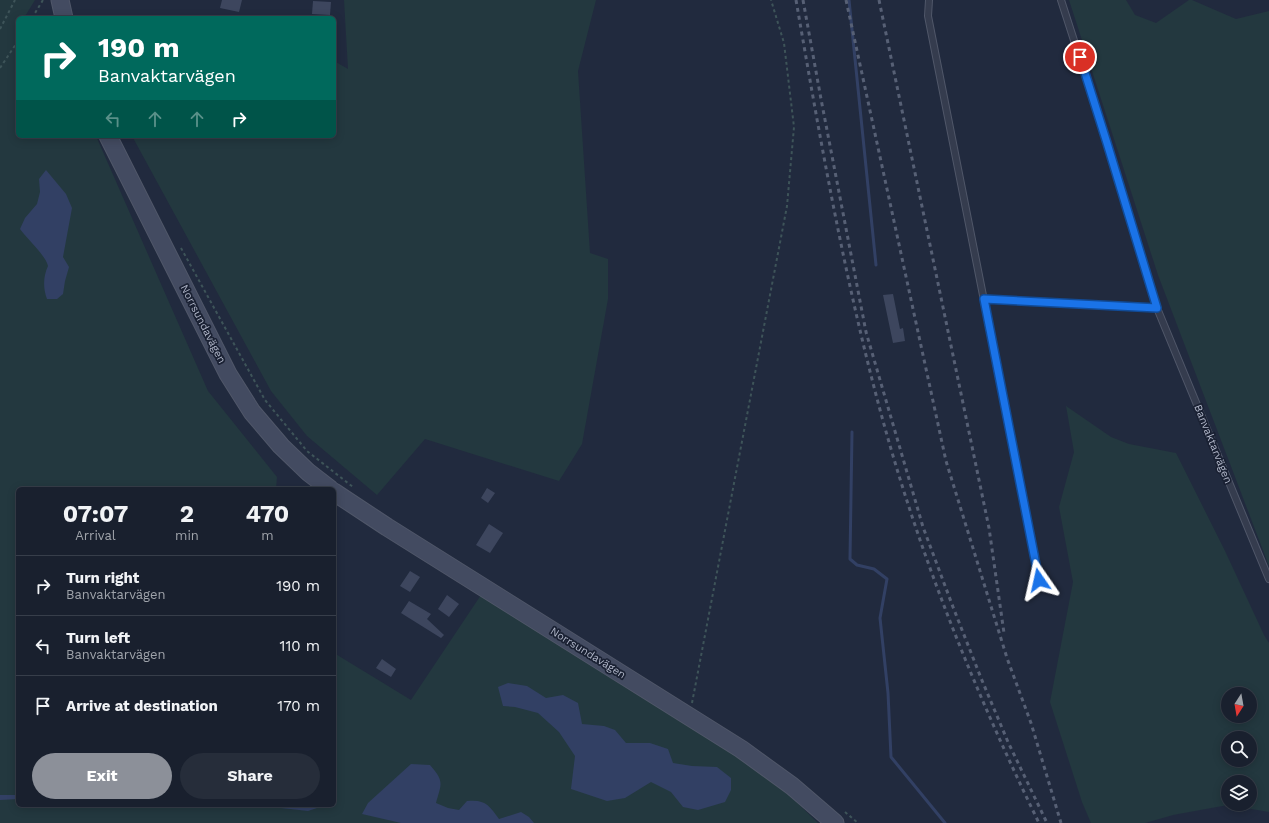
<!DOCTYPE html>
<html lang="en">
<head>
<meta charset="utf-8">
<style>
	:root { --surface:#19202e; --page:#262d3a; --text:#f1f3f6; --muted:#9fa3aa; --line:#373e4a; --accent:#8c9099 }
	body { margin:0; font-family:"Work Sans",sans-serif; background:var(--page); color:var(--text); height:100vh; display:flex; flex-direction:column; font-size:15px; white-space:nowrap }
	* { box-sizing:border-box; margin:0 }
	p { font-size:13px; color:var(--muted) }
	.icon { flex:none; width:22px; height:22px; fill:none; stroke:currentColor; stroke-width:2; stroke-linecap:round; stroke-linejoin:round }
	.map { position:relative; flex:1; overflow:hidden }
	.side { position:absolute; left:16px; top:487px; width:320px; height:320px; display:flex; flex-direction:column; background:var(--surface); border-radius:6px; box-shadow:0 2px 10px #0003,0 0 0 1px var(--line) }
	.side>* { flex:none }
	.guide { position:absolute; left:16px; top:16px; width:320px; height:122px; border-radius:6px; box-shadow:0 2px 10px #0003,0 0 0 1px var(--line); background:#00695c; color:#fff; overflow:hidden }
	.needle { width:26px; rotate:191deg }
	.tools { position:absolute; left:1221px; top:687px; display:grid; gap:8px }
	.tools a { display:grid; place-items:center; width:36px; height:36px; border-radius:50%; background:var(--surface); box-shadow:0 2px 10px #0003,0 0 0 1px var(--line); font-size:20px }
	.pin { position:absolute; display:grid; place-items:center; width:34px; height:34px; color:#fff; margin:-17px; border:2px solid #fff; border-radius:50%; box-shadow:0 1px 4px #0007 }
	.me { position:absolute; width:44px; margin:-22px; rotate:349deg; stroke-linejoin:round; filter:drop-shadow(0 0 3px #0008) }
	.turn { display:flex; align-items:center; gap:14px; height:84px; padding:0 16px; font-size:18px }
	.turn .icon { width:52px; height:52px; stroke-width:2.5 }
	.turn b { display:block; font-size:28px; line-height:34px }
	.lanes { display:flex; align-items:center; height:38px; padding:0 16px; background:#0003; justify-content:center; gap:20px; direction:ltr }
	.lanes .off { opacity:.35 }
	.eta { display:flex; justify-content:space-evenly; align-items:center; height:68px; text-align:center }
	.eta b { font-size:24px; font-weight:700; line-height:28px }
	.button { display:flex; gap:8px; margin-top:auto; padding:8px 16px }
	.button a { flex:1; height:46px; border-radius:24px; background:var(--accent); color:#fff; font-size:16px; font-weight:700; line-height:46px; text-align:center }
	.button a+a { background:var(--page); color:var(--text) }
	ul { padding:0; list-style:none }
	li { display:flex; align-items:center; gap:12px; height:60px; padding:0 16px; border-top:1px solid var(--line) }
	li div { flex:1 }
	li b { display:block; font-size:15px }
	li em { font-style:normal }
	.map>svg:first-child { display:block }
	.green { fill:#23383f; fill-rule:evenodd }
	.water { fill:#324064 }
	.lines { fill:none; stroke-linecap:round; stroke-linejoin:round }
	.stream { stroke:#324064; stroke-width:3 }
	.building { fill:#3d465e }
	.lane-casing { stroke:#505769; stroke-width:8 }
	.secondary-casing { stroke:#505769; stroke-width:19 }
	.path { stroke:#3e5459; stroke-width:2; stroke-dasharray:3 3; stroke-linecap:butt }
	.lane { stroke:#353c4e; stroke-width:6 }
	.secondary { stroke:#434b61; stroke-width:17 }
	.rail { stroke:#576075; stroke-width:3; stroke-dasharray:4 4; stroke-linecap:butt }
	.route-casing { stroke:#114b97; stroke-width:10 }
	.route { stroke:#1a73e8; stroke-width:7 }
	.labels { text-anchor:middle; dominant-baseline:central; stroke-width:3.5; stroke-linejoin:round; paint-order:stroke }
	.street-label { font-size:11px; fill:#b1b7c9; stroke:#1a2133 }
</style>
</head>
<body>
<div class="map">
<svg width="1269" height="823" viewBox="0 0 1269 823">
	<rect width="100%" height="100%" fill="#212a3e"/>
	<g class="green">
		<polygon points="0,0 35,0 24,18 18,18 18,27 15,31 18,33 18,136 96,136 208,391 277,477 276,489 18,489 18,805 334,805 334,653 411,700 481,595 724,745 783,789 818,823 0,823"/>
		<polygon points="344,0 596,0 578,71 590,253 608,259 608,299 582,444 559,481 425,439 377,495 307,436 271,391 132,136 334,136 334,61 348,69"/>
		<polygon points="1069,0 1126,0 1135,15 1156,23 1189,0 1192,0 1236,19 1269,11 1269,566 1158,275"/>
		<path d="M1066,406L1111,437L1129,444L1176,453L1225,551L1264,635L1269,643V812L1228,805L1173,815L1145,823H1091L1082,802L1050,702L1073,582L1059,507L1074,452ZM1228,694H1250V716H1228ZM1228,738H1250V760H1228ZM1228,782H1250V804H1228Z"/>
	</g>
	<g class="water">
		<path d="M46,170L66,194L72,208L63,257L69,267L65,281L63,294L57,299H47C43,288 43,277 48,266C46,256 28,240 20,229L25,218L37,204L40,192L39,179Z"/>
		<polygon points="508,683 527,686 546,698 563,695 578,703 582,724 604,726 615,730 626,743 650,743 668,749 673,763 692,766 717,767 731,778 731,790 725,802 698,810 683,807 671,792 651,782 625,798 607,801 571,789 575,756 559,732 538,713 515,707 503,706 498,687"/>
		<path d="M411,764L430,765C445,782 441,784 436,803L448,808L459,810L467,801C485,799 489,805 499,819L521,812L529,817L534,823H401L362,814L368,803Z"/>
		<polygon points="0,795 18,795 18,799 0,800"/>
		<polygon points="220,805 326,805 308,811 281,808 223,807"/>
	</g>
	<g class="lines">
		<g class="stream">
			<polyline points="849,0 876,265"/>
			<polyline points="852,432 850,559 857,565 874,569 887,579 880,618 888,693 891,757 945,823"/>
		</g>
	</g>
	<g class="building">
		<polygon points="222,0 242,0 239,12 220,8"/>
		<polygon points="313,1 331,2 330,15 312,14"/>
		<polygon points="893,294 900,329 903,328 905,341 893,343 883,295"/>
		<polygon points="487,488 495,493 488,503 481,498"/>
		<polygon points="489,524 503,533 490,553 476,545"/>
		<polygon points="410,571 420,577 410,592 400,586"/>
		<polygon points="447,595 459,604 449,617 438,609"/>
		<polygon points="409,601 431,614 427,619 444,635 441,638 401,613"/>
		<polygon points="382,659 396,669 391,677 376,668"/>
	</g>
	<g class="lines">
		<g class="lane-casing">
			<g id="lane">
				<polyline points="929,0 928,16 1039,580"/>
				<polyline points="1061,0 1107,143 1157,308 1269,579"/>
				<polyline points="984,299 1157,308"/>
			</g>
		</g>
		<g class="secondary-casing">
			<g id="secondary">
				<polyline points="60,0 64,18"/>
				<polyline points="108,136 228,374 252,412 281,446 308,472 330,489"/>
				<polyline points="334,492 387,527 741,749 792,786 835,823"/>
			</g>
		</g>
		<g class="path">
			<polyline points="32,18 43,0"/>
			<polyline points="0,29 15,0"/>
			<polyline points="0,68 18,41"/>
			<polyline points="181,248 265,400 307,451 353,487"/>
			<polyline points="692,703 787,206 794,127 784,43 771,0"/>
			<polyline points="845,812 858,823"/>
		</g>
		<use href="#lane" class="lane"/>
		<use href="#secondary" class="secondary"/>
		<g class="rail">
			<path d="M796,0C821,144 846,288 885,428C923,564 977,696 1039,823"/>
			<polyline points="803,0 821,99 866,332 923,527 953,607 981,678 1008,742 1047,823"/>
			<polyline points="846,0 946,461 1007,658 1031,723 1061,823"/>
			<polyline points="879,0 989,528 1004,633"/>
		</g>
	</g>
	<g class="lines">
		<g class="route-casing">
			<polyline id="route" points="1039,580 984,299 1157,308 1107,143 1080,57"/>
		</g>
		<use href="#route" class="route"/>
	</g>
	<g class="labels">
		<g class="street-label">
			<text transform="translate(203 324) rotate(63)">Norrsundavägen</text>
			<text transform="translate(1213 444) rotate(68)">Banvaktarvägen</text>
			<text transform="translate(588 653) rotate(32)">Norrsundavägen</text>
		</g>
	</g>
</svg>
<div class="tools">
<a><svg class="needle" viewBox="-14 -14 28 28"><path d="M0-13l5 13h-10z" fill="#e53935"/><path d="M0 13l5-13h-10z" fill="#9fa3aa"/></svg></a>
<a><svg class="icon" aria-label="search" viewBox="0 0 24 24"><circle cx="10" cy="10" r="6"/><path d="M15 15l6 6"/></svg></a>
<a><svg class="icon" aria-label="layers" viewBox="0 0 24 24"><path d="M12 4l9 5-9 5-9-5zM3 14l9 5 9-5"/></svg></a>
</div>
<div class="pin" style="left:1080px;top:57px;background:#d93025"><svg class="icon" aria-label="arrive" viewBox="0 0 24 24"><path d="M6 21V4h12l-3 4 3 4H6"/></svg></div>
<svg class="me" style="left:1039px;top:580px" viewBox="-20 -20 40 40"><path d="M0-17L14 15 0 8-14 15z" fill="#1a73e8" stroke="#fff" stroke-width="4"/></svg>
<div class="guide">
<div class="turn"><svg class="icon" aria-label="right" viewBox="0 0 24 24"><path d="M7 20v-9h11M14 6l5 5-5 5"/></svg><div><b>190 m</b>Banvaktarvägen</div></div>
<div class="lanes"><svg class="icon off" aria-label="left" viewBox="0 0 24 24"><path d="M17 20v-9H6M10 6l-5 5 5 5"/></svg><svg class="icon off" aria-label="ahead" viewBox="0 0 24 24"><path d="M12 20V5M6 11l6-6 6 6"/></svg><svg class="icon off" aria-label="ahead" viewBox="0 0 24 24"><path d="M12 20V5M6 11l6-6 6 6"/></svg><svg class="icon" aria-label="right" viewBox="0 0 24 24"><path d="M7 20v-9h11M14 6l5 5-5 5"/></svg></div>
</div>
<section class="side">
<div class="eta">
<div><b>07:07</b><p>Arrival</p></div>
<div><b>2</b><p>min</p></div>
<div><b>470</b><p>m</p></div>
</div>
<ul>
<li><svg class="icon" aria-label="right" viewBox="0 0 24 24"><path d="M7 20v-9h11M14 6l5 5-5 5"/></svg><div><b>Turn right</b><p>Banvaktarvägen</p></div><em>190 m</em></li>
<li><svg class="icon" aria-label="left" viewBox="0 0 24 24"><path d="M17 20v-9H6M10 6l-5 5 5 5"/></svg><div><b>Turn left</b><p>Banvaktarvägen</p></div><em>110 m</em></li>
<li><svg class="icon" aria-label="arrive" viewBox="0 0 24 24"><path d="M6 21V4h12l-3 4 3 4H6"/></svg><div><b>Arrive at destination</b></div><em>170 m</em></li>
</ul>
<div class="button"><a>Exit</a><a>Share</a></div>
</section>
</div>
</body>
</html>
